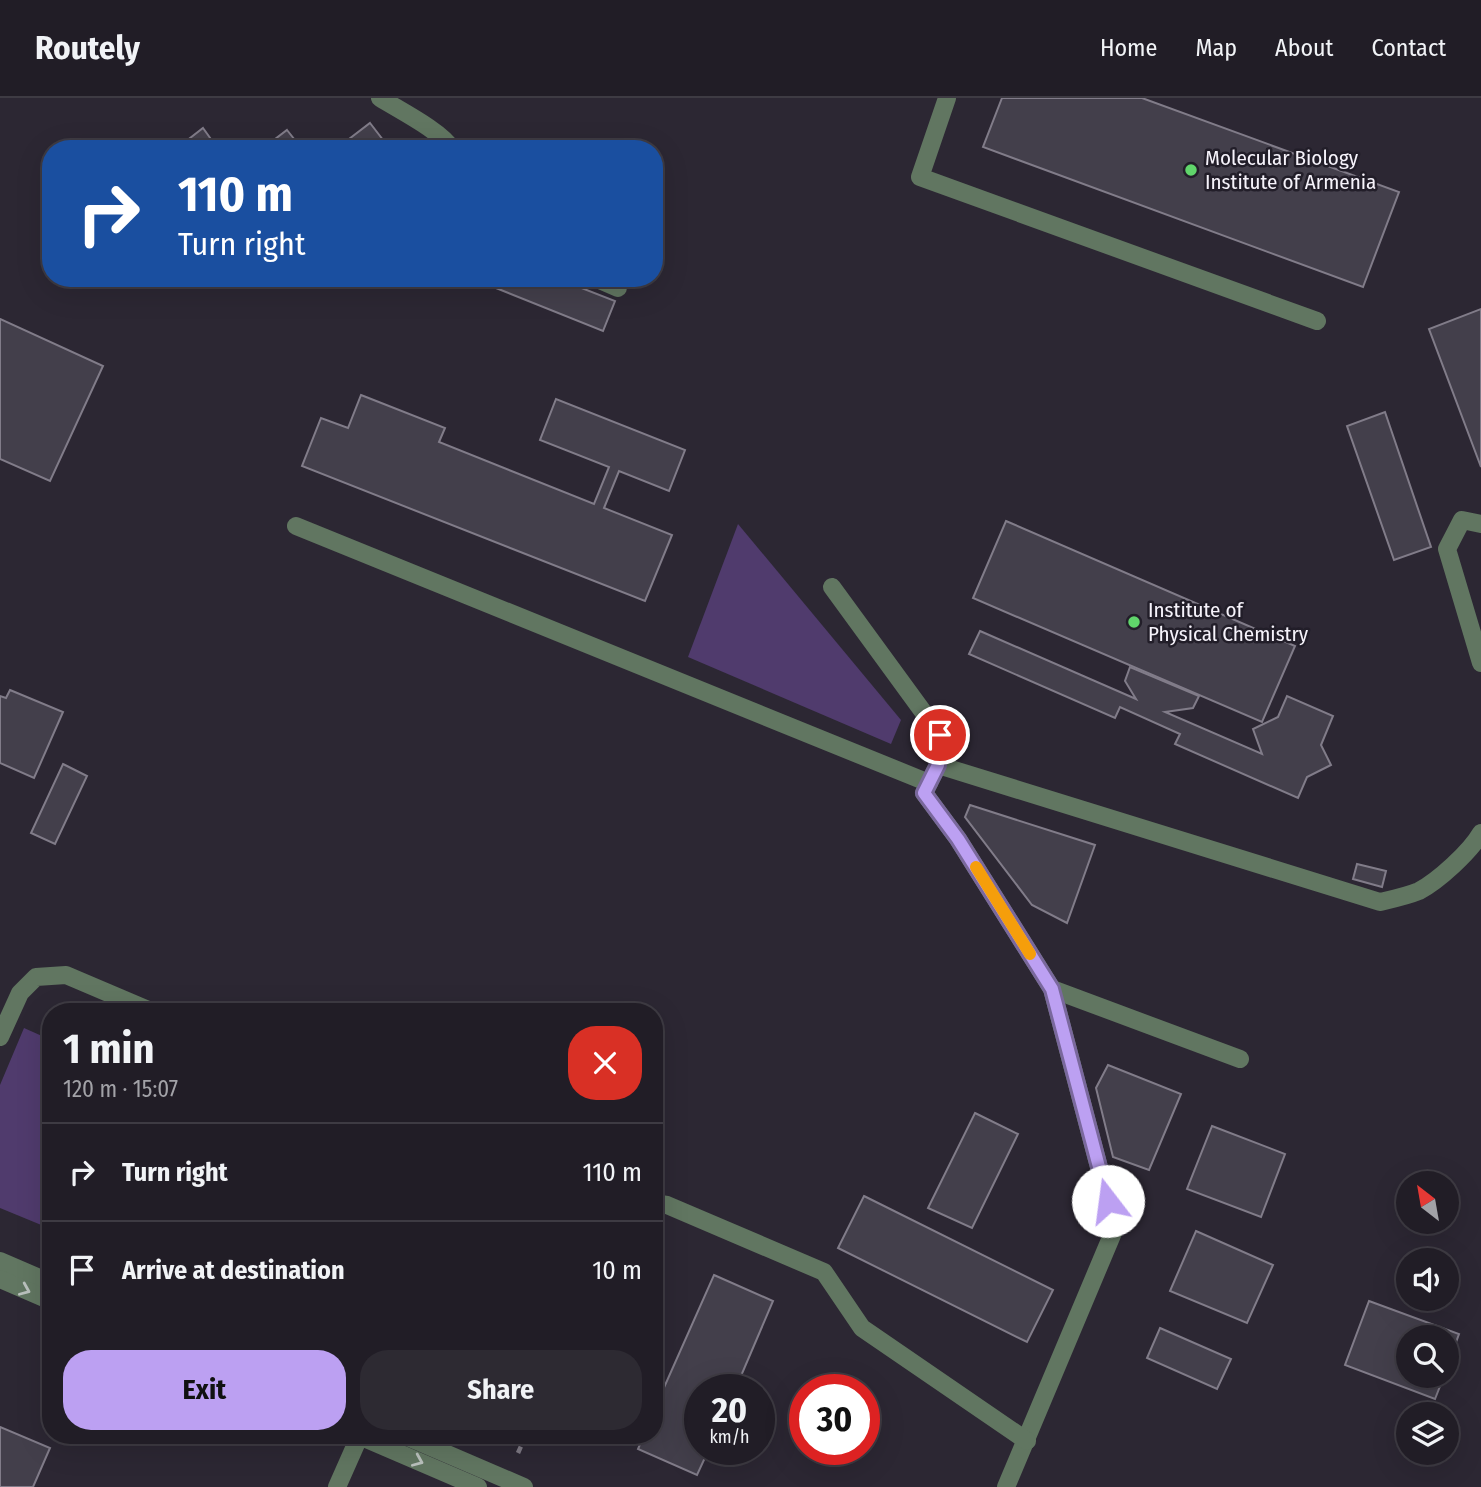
<!DOCTYPE html>
<html lang="en">
<head>
<meta charset="utf-8">
<style>
	:root { --surface:#211d26; --page:#2d2a32; --text:#f1f3f6; --muted:#a2a2a7; --line:#3e3b43; --accent:#bca0f2 }
	body { margin:0; font-family:"Fira Sans Condensed",sans-serif; background:var(--page); color:var(--text); height:100vh; display:flex; flex-direction:column; font-size:26px; white-space:nowrap }
	* { box-sizing:border-box; margin:0 }
	p { font-size:23px; color:var(--muted) }
	.icon { flex:none; width:38px; height:38px; fill:none; stroke:currentColor; stroke-width:2; stroke-linecap:round; stroke-linejoin:round }
	.map { position:relative; flex:1; overflow:hidden }
	.drawer { position:absolute; left:42px; top:905px; width:621px; height:441px; display:flex; flex-direction:column; background:var(--surface); border-radius:28px; box-shadow:0 7px 28px #0002,0 0 0 2px var(--line) }
	.drawer>* { flex:none }
	.guide { position:absolute; left:42px; top:42px; width:621px; height:147px; border-radius:28px; box-shadow:0 7px 28px #0002,0 0 0 2px var(--line); background:#1a4fa0; color:#fff; overflow:hidden }
	.needle { width:46px; rotate:329deg }
	.fabs { position:absolute; left:1396px; top:1073px; display:grid; gap:14px }
	.fabs a { display:grid; place-items:center; width:63px; height:63px; border-radius:50%; background:var(--surface); box-shadow:0 7px 28px #0002,0 0 0 2px var(--line); font-size:35px }
	.speed { position:absolute; left:684px; top:1276px; display:flex; gap:14px; font-size:35px; font-weight:700; text-align:center }
	.speed>* { display:grid; place-content:center; width:91px; height:91px; border-radius:50%; background:var(--surface); box-shadow:0 7px 28px #0002,0 0 0 2px var(--line); line-height:1 }
	.speed small { font-size:18px; font-weight:400 }
	.speed .limit { border:10px solid #d22; background:#fff; color:#111 }
	.pin { position:absolute; display:grid; place-items:center; width:60px; height:60px; color:#fff; margin:-30px; border:4px solid #fff; border-radius:50%; box-shadow:0 2px 7px #0007 }
	.me { position:absolute; width:77px; margin:-38px; rotate:345deg; stroke-linejoin:round; filter:drop-shadow(0 0 5px #0008) }
	.turn { display:flex; align-items:center; gap:24px; height:147px; padding:0 21px; font-size:32px }
	.turn .icon { width:91px; height:91px; stroke-width:2.5 }
	.turn b { display:block; font-size:49px; line-height:60px }
	.round { display:grid; place-items:center; flex:none; width:74px; height:74px; border-radius:28px; background:var(--page) }
	.headline { display:flex; align-items:center; justify-content:space-between; height:119px; padding:0 21px }
	h1 { font-size:42px; font-weight:700; line-height:52px }
	.button { display:flex; gap:14px; margin-top:auto; padding:14px 21px }
	.button a { flex:1; height:80px; border-radius:28px; background:var(--accent); color:#111; font-size:28px; font-weight:700; line-height:80px; text-align:center }
	.button a+a { background:var(--page); color:var(--text) }
	ul { padding:0; list-style:none }
	li { display:flex; align-items:center; gap:21px; height:98px; padding:0 21px; border-top:2px solid var(--line) }
	li div { flex:1 }
	li b { display:block; font-size:26px }
	li em { font-style:normal }
	header { display:flex; align-items:center; gap:42px; box-sizing:border-box; height:98px; padding:0 35px; background:var(--surface); border-bottom:2px solid var(--line) }
	header strong { font-size:33px }
	nav { display:flex; gap:38px; margin-inline-start:auto; font-size:24px }
	.map>svg:first-child { display:block }
	.green { fill:#503b6d }
	.building { fill:#433f4b; stroke:#817c89; stroke-width:2 }
	.lines { fill:none; stroke-linecap:round; stroke-linejoin:round }
	.path { stroke:#7d7883; stroke-width:4.5; stroke-dasharray:7 3.5; stroke-linecap:butt }
	.minor { stroke:#617661; stroke-width:18 }
	.oneway { stroke:#bac1bd }
	.route-casing { stroke:#7a689d; stroke-width:18 }
	.route { stroke:#bca0f2; stroke-width:12 }
	.slow { stroke:#f59e0b; stroke-width:12 }
	.poi-dot { fill:#60d56b; stroke:#221e29; stroke-width:2.5 }
	.labels { text-anchor:middle; dominant-baseline:central; stroke-width:5; stroke-linejoin:round; paint-order:stroke }
	.poi-label { font-size:21px; fill:#f6f3fb; stroke:#221e29; text-anchor:start }
</style>
</head>
<body>
<header>
<strong>Routely</strong>
<nav><a>Home</a><a>Map</a><a>About</a><a>Contact</a></nav>
</header>
<div class="map">
<svg width="1481" height="1389" viewBox="0 0 1481 1389">
	<rect width="100%" height="100%" fill="#2c2733"/>
	<g class="green">
		<polygon points="738,426 901,622 891,646 688,559"/>
		<polygon points="24,930 51,942 51,960 45,973 51,976 51,1131 0,1110 0,987"/>
	</g>
	<g class="building">
		<polygon points="1002,0 1142,0 1399,94 1363,189 983,49"/>
		<polygon points="370,25 390,51 336,51"/>
		<polygon points="203,30 218,51 176,51"/>
		<polygon points="287,32 302,51 262,51"/>
		<polygon points="471,180 556,180 615,203 603,233"/>
		<polygon points="1481,211 1481,369 1429,231"/>
		<polygon points="0,221 103,268 50,383 0,361"/>
		<polygon points="361,297 445,330 439,344 594,406 609,369 540,342 556,301 685,352 669,393 619,373 604,410 672,437 645,503 302,368 321,320 348,330"/>
		<polygon points="1385,314 1431,449 1394,462 1347,328"/>
		<polygon points="1006,423 1295,548 1262,624 973,500"/>
		<polygon points="980,533 1136,601 1125,583 1130,569 1199,598 1193,610 1165,614 1262,656 1253,631 1278,619 1287,598 1333,618 1321,647 1331,667 1307,679 1298,700 1175,646 1180,636 1120,609 1115,620 969,556"/>
		<polygon points="10,592 63,614 34,680 0,665 0,598 6,600"/>
		<polygon points="63,666 87,678 55,746 31,735"/>
		<polygon points="970,707 1095,747 1067,825 1032,807 965,719"/>
		<polygon points="1357,766 1386,773 1382,789 1353,781"/>
		<polygon points="371,906 391,914 368,914"/>
		<polygon points="1108,967 1181,996 1149,1072 1113,1059 1096,990"/>
		<polygon points="975,1015 1018,1036 972,1130 928,1110"/>
		<polygon points="1212,1028 1285,1056 1261,1119 1187,1091"/>
		<polygon points="864,1098 1053,1192 1027,1244 838,1150"/>
		<polygon points="1196,1133 1273,1167 1247,1225 1170,1193"/>
		<polygon points="714,1177 773,1203 735,1292 700,1292 700,1351 709,1351 697,1377 638,1351 644,1337 654,1337 654,1312"/>
		<polygon points="1369,1203 1459,1236 1447,1269 1447,1239 1409,1239 1409,1278 1444,1278 1435,1301 1345,1267"/>
		<polygon points="1160,1230 1231,1261 1217,1291 1147,1260"/>
		<polygon points="0,1329 50,1350 33,1389 0,1389"/>
	</g>
	<g class="lines">
		<polyline class="path" points="518,1355 526,1337"/>
		<g class="minor">
			<path d="M380,0C399,12 441,33 452,51"/>
			<polyline points="947,0 920,79 1317,223"/>
			<polyline points="595,180 618,190"/>
			<polyline points="1481,426 1462,422 1447,451 1481,565"/>
			<polyline points="296,428 929,685"/>
			<polyline points="832,489 940,637 938,667 924,695 958,741 1052,891 1115,1130 1006,1389"/>
			<path d="M938,667L1380,804C1393,801 1407,798 1419,793C1438,783 1470,754 1481,735"/>
			<polyline points="1052,891 1240,961"/>
			<polyline points="0,939 20,895 36,879 66,877 153,914"/>
			<polyline points="654,1105 667,1107 824,1174 862,1230 1027,1343"/>
			<polyline points="0,1163 51,1185"/>
			<polyline points="0,1181 51,1203"/>
			<polyline points="357,1337 478,1389"/>
			<polyline points="403,1337 524,1389"/>
			<polyline points="337,1389 360,1337"/>
		</g>
	</g>
	<defs><path id="oneway-chevron" d="M-2-3.5L2.5 0L-2 3.5" fill="none" stroke-width="1.6" stroke-linecap="round" stroke-linejoin="round" transform="scale(1.75)"/></defs>
	<g class="oneway">
		<use href="#oneway-chevron" transform="translate(25 1192) rotate(23)"/>
		<use href="#oneway-chevron" transform="translate(418 1363) rotate(23)"/>
	</g>
	<g class="lines">
		<g class="route-casing">
			<polyline id="route" points="940,637 938,667 924,695 958,741 1052,891 1108,1103"/>
		</g>
		<use href="#route" class="route"/>
		<polyline class="slow" points="976,769 1030,856"/>
	</g>
	<g class="poi-dot">
		<circle cx="1191" cy="72" r="7"/>
		<circle cx="1134" cy="524" r="7"/>
	</g>
	<g class="labels">
		<g class="poi-label">
			<text x="1205" y="60">Molecular Biology<tspan x="1205" dy="24">Institute of Armenia</tspan></text>
			<text x="1148" y="512">Institute of<tspan x="1148" dy="24">Physical Chemistry</tspan></text>
		</g>
	</g>
</svg>
<div class="fabs">
<a><svg class="needle" viewBox="-14 -14 28 28"><path d="M0-13l5 13h-10z" fill="#e53935"/><path d="M0 13l5-13h-10z" fill="#a2a2a7"/></svg></a>
<a><svg class="icon" aria-label="sound" viewBox="0 0 24 24"><path d="M4 9h4l5-4v14l-5-4H4zM17 9q2 3 0 6"/></svg></a>
<a><svg class="icon" aria-label="search" viewBox="0 0 24 24"><circle cx="10" cy="10" r="6"/><path d="M15 15l6 6"/></svg></a>
<a><svg class="icon" aria-label="layers" viewBox="0 0 24 24"><path d="M12 4l9 5-9 5-9-5zM3 14l9 5 9-5"/></svg></a>
</div>
<div class="speed"><div>20<small>km/h</small></div><div class="limit">30</div></div>
<div class="pin" style="left:940px;top:637px;background:#d93025"><svg class="icon" aria-label="arrive" viewBox="0 0 24 24"><path d="M6 21V4h12l-3 4 3 4H6"/></svg></div>
<svg class="me" style="left:1108px;top:1103px" viewBox="-20 -20 40 40"><circle r="19" fill="#fff"/><path d="M0-13L10 11 0 6-10 11z" fill="#bca0f2"/></svg>
<div class="guide">
<div class="turn"><svg class="icon" aria-label="right" viewBox="0 0 24 24"><path d="M7 20v-9h11M14 6l5 5-5 5"/></svg><div><b>110 m</b>Turn right</div></div>
</div>
<section class="drawer">
<div class="headline"><div><h1>1 min</h1><p>120 m · 15:07</p></div><a class="round" style="background:#d93025;color:#fff"><svg class="icon" aria-label="close" viewBox="0 0 24 24"><path d="M6 6l12 12M18 6L6 18"/></svg></a></div>
<ul>
<li><svg class="icon" aria-label="right" viewBox="0 0 24 24"><path d="M7 20v-9h11M14 6l5 5-5 5"/></svg><div><b>Turn right</b></div><em>110 m</em></li>
<li><svg class="icon" aria-label="arrive" viewBox="0 0 24 24"><path d="M6 21V4h12l-3 4 3 4H6"/></svg><div><b>Arrive at destination</b></div><em>10 m</em></li>
</ul>
<div class="button"><a>Exit</a><a>Share</a></div>
</section>
</div>
</body>
</html>
